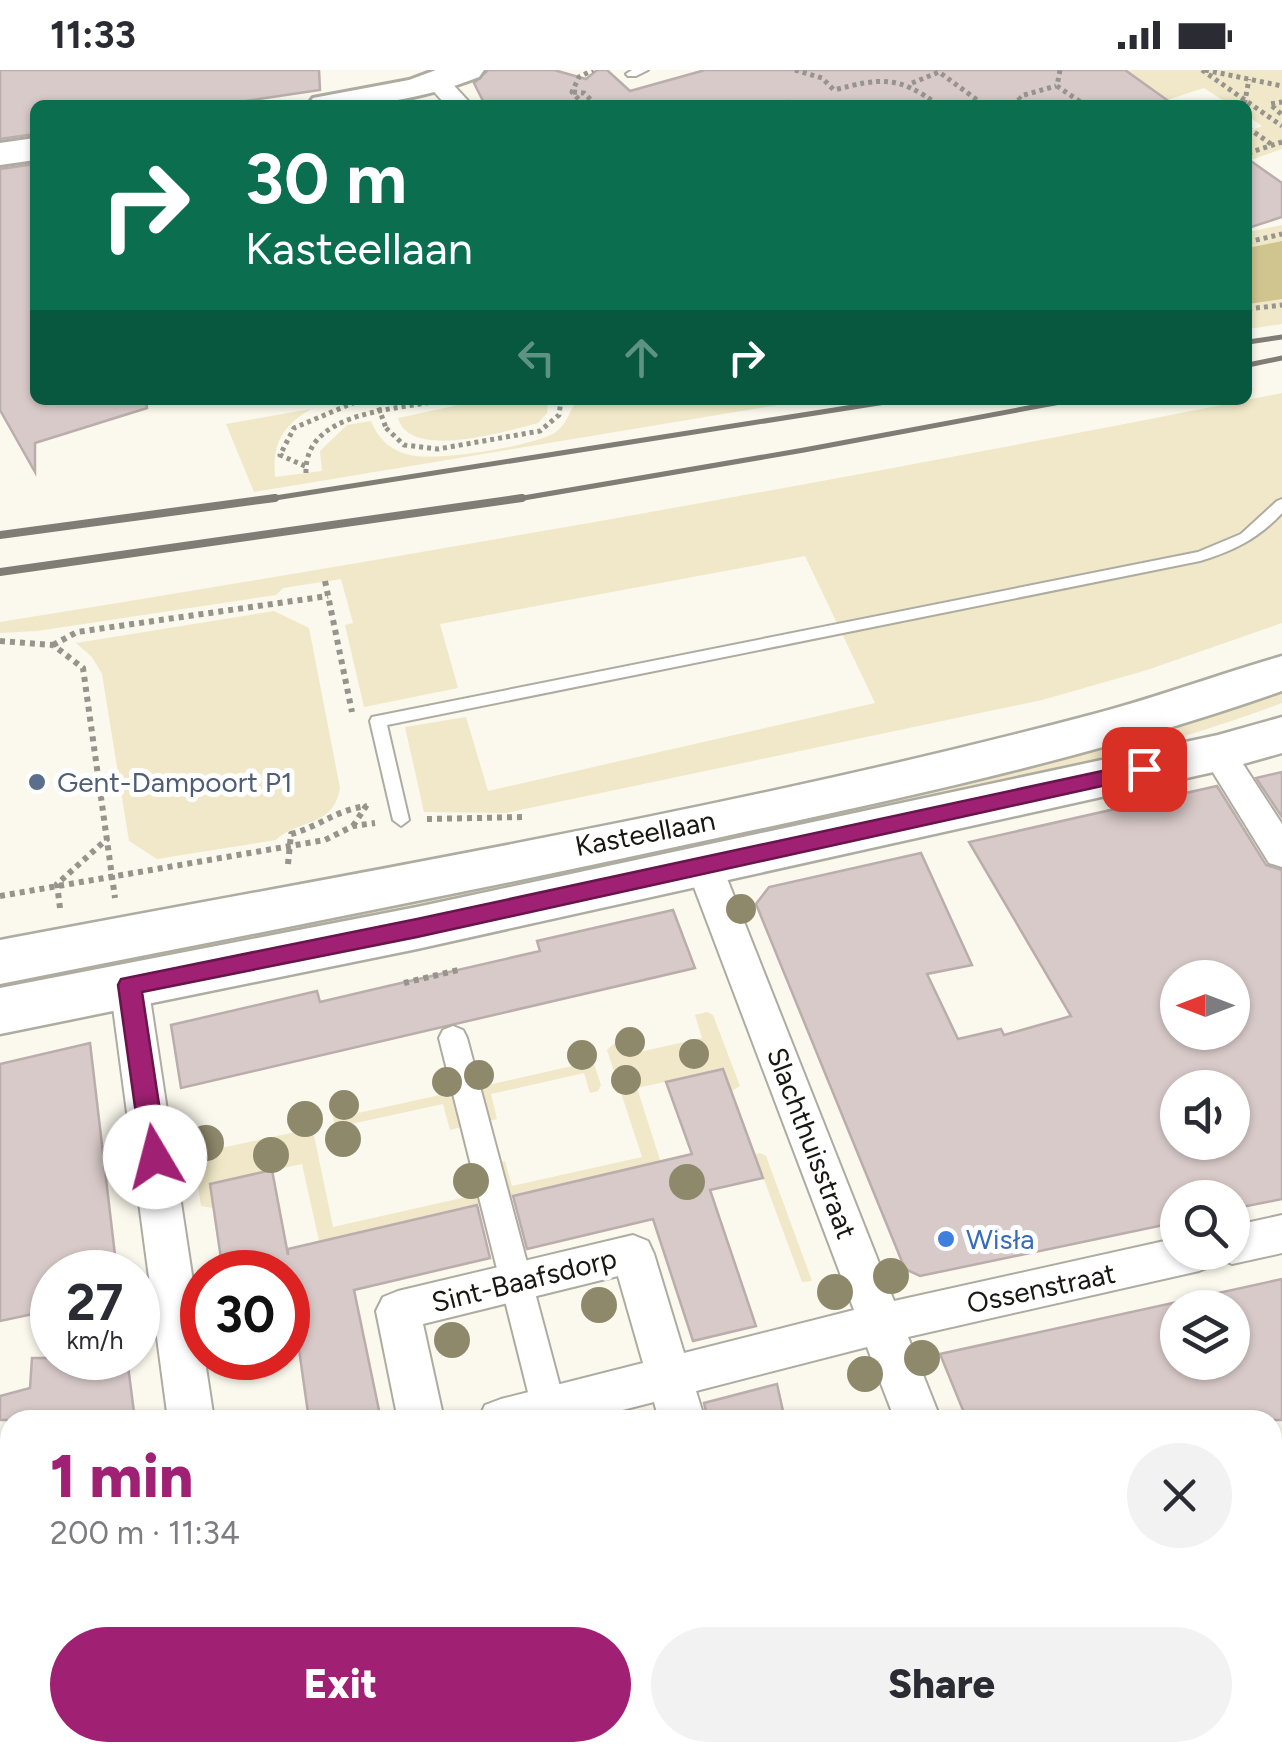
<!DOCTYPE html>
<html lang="en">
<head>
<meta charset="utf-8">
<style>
	:root { --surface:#fff; --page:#f2f2f3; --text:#2b2b33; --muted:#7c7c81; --accent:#a02073 }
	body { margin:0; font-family:Figtree,sans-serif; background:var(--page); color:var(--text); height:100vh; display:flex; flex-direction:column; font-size:38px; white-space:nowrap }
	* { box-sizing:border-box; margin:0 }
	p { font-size:32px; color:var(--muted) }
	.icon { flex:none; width:55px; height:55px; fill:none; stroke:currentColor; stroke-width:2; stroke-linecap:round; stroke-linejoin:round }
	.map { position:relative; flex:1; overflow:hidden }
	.details { position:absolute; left:0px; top:1340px; width:1282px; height:352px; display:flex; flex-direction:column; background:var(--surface); border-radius:30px 30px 0 0; box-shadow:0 2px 8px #0004 }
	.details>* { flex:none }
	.guide { position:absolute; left:30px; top:30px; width:1222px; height:305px; border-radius:15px; box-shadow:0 2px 8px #0004; background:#0b6e4f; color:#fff; overflow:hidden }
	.needle { width:65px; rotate:270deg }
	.controls { position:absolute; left:1160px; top:890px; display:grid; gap:20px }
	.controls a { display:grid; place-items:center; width:90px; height:90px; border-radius:50%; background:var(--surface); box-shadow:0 2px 8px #0004; font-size:50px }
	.speed { position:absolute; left:30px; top:1180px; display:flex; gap:20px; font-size:50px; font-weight:700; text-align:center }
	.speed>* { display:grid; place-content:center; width:130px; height:130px; border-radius:50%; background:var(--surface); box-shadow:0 2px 8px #0004; line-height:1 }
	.speed small { font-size:25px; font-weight:400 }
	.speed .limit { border:15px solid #d22; background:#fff; color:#111 }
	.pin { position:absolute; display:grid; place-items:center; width:85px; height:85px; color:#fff; margin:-42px; border-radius:20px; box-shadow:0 5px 15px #0006 }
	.me { position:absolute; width:110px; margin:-55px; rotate:352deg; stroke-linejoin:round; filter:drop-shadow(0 0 8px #0008) }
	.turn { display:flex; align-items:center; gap:35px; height:210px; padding:0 50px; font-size:45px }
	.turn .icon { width:130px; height:130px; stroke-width:2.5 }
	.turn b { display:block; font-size:70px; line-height:85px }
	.lanes { display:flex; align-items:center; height:95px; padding:0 50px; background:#0003; justify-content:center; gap:50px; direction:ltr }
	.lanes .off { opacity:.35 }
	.round { display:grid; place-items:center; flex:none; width:105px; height:105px; border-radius:52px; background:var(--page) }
	.head { display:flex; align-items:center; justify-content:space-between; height:170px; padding:0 50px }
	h1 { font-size:60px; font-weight:800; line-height:75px; color:var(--accent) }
	.primary-button { display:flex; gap:20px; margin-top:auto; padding:20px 50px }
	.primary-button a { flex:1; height:115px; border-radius:60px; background:var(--accent); color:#fff; font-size:40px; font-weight:800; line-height:115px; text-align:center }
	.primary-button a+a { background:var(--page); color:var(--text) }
	.status { display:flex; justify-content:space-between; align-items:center; height:70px; padding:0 50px; background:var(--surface); direction:ltr }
	.status svg { height:28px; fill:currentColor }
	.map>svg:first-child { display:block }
	.green { fill:#f0e8c8 }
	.forest { fill:#d0c48f }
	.building { fill:#d8cac9; stroke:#baadac; stroke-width:2.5; fill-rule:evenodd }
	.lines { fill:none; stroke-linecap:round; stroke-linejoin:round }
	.service-casing { stroke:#aeaca1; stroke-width:4 }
	.pedestrian-casing { stroke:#aeaca1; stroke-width:4 }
	.minor-casing { stroke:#aeaca1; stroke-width:4 }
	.secondary-casing { stroke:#aeaca1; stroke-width:6 }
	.primary-casing { stroke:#aeaca1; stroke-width:5 }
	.path-far1 { stroke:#96948c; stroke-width:5; stroke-dasharray:4 4; stroke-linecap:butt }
	.path { stroke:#96948c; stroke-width:6; stroke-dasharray:5 5; stroke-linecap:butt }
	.service { fill:#fff; fill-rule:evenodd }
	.pedestrian { fill:#fff; fill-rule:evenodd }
	.minor { fill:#fff; fill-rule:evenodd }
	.secondary { fill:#fff; fill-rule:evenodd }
	.primary { fill:#fff; fill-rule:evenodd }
	.rail-far1 { stroke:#7f7d76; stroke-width:5 }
	.rail { stroke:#7f7d76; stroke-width:8 }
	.path-bridge { stroke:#96948c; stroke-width:5; stroke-dasharray:4 4; stroke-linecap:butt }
	.tree { fill:#8f896c }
	.route { fill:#a02073; stroke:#68154b; stroke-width:2.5 }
	.service-dot { fill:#5c6f8a; stroke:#fff; stroke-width:4 }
	.shop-dot { fill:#3f7fe0; stroke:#fff; stroke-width:4 }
	.labels { text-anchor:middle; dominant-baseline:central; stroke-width:10; stroke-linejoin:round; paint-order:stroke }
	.service-label { font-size:28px; fill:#4e5e75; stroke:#fff; text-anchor:start }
	.street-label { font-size:28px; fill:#181713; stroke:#fff }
	.shop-label { font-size:28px; fill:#366cbe; stroke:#fff; text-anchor:start }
</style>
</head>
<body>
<div class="status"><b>11:33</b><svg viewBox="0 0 49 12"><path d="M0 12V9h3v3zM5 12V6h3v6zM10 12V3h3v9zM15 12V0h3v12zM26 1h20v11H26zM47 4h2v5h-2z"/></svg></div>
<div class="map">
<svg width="1282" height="1691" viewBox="0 0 1282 1691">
	<rect width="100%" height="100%" fill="#fbf8ed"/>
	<g class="green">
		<polygon points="1026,0 1282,0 1282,79 1248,91 1248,62 1262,56 1248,46 1248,35 1230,35 1204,18 1167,30"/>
		<polygon points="1282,155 1282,254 1248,259 1248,162"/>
		<path d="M1282,323V553L1147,600L1042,630L506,743L424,742L405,657L466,647L488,721L875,633L805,486L440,554L458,618L364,637L345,555L353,553L341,509L283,518L276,525L37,561L0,563V552C429,483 856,408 1282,323Z"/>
		<path d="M482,330H542L548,334L547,343L538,353C506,361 410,391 398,348Z"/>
		<path d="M577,330L790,333L254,422L226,354L311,339C282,356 272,374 275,407L322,401L320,381L347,355L371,351C379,370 390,380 410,385C434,392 536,376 556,362C567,354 570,340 577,330Z"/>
		<path d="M274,541L309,558L340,718C333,758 300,748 276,770L157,789L129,771L102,604L92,587L76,573Z"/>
		<path d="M1282,620V633C1139,686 991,717 843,750C616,800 387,844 159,890L158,878L1053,691L1154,664Z"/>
		<polygon points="707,942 713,945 740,1016 732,1021 723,999 637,1018 661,1093 503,1129 493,1093 505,1091 512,1116 642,1087 607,980 620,968 626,985 702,968 695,945"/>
		<polygon points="582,976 589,979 601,1015 598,1021 590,1023 584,1003 491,1024 497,1049 485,1052 470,994 482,992 488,1015 581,994 577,977"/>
		<polygon points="448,999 462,1057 450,1060 443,1034 351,1054 355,1074 345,1076 338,1072 331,1036 344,1029 349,1045 440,1025 435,1002"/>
		<polygon points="300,1041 310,1046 333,1157 466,1127 461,1101 473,1098 482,1133 319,1171 302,1094 210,1114 213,1138 201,1136 190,1062 207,1054 212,1080 296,1062 294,1042"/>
		<polygon points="760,1083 766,1086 812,1211 802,1212 755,1085"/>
	</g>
	<polygon class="forest" points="1282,171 1282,229 1248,234 1248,178"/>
	<g class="building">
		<polygon points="0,0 319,0 320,20 219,35 35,35 35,64 0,69"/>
		<polygon points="488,0 554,0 586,9 597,0 607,0 630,21 705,0 1125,0 1174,35 485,35 474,13"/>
		<polygon points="1248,89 1282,113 1282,147 1248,158"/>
		<polygon points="35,94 35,330 146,330 147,338 35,373 35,402 0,340 0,99"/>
		<polygon points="1282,702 1282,747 1256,708"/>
		<path d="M1217,716L1266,795L1282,800V1129L1232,1139V1128H1178V1152L920,1206L905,1199L756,834L769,817L921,783L972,895L927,904L958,969L1001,959L1004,965L1071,946L969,772ZM1178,908H1232V962H1178ZM1178,1018H1232V1072H1178Z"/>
		<polygon points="673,840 695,898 181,1018 171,955 317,921 320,932 388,916 540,881 537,871"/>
		<polygon points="90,973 117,1202 52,1202 52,1240 0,1251 0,994"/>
		<polygon points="723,999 763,1108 710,1120 756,1256 693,1271 653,1149 527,1179 513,1126 692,1084 666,1012"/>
		<polygon points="272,1100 288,1185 288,1179 477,1135 490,1188 354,1220 381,1350 309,1350 288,1202 223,1202 210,1114"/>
		<path d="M1282,1209V1350H967L940,1284ZM1178,1238H1232V1292H1178Z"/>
		<polygon points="32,1288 127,1288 135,1350 0,1350 0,1326 30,1318"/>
		<polygon points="777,1314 785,1350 708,1350 704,1333"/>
	</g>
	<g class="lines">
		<g class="service-casing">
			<g id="service">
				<polygon points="632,0 648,0 636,6 628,6 626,4"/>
				<path d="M1282,429V443C1258,469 1233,481 1200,491L387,655L409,750L401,756L393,750L370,651L372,647L1198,482L1241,464L1277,431Z"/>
			</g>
		</g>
		<g class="pedestrian-casing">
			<g id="pedestrian">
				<polygon points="453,956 463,960 467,968 569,1350 535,1350 439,968 443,960"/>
				<polygon points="620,1682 658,1682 660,1691 622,1691"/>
			</g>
		</g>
		<g class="minor-casing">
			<g id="minor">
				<polygon points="438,6 447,8 472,35 446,35 426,13"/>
				<polygon points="1218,671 1230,674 1282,754 1282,797 1269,793 1201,683 1206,674"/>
				<polygon points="704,782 717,786 722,796 894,1231 1178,1168 1178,1182 1232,1182 1232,1156 1282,1145 1282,1183 1232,1194 1217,1188 1214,1195 1199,1201 908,1267 941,1350 895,1350 867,1277 696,1321 705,1350 659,1350 654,1332 583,1350 478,1350 485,1335 501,1329 643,1293 618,1206 423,1254 444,1350 398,1350 376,1241 383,1227 398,1221 633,1165 648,1171 654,1184 684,1283 854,1240 686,796 691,786"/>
				<polygon points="129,900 143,904 148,915 214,1350 168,1350 110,915 115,904"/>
				<polygon points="7,1409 10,1472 0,1476 0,1411"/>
				<polygon points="212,1682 262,1682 263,1691 213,1691"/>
				<polygon points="1017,1682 1068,1682 1071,1691 1020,1691"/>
			</g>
		</g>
		<g class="secondary-casing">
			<g id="secondary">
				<path d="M436,0H484L479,7C413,32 377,35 308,35L313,28L409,10Z"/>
				<polygon points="35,68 35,90 0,95 0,73"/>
			</g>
		</g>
		<g class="primary-casing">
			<g id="primary">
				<path d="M1282,586V621C1101,685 913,726 726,766C485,819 242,866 0,914V870C365,801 735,739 1094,644C1158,627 1219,604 1282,586Z"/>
				<polygon points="1282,647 1282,683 1218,701 417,879 0,964 0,918 417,837 1218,665"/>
			</g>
		</g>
		<g class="path-far1">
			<path d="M795,0L822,8L834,20C880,8 898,5 938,35"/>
			<polyline points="1060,0 1057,16 1085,35"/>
			<polyline points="1202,0 1282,56"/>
			<polyline points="1205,0 1282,16"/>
			<polyline points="912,13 939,2 984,35"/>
			<polyline points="573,22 584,23 596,35"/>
			<polyline points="1024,25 1056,16"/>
			<polyline points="1018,27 1021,30"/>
			<polyline points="584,35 572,22 579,7 593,0"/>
			<polyline points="781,35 790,32"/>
			<polyline points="994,35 999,34"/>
			<polyline points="1235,35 1245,31 1249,9"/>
			<polyline points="1281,44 1270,34 1282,32"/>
			<polyline points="1248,58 1271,74"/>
			<polyline points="1248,83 1282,72"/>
			<polyline points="1248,172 1282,164"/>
			<polyline points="1248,239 1282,235"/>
			<polyline points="386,358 404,375 438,379 540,361 559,345 561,330"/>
			<polyline points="305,396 280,385 294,358 360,330"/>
			<path d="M306,403C304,341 396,340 442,330"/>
		</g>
		<g class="path">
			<polyline points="325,511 352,642"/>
			<polyline points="0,571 53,575 83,598 115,828"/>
			<polyline points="53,575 77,562 328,526"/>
			<polyline points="427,749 525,747"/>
			<polyline points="353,756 368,733"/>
			<path d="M288,794L291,764C323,755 335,740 367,736"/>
			<polyline points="0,826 325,770 353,756 375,753"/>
			<polyline points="60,838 57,814 108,768"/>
			<polyline points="404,913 458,900"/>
		</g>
		<use href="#service" class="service"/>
		<use href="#pedestrian" class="pedestrian"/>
		<use href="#minor" class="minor"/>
		<use href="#secondary" class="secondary"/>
		<use href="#primary" class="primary"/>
		<g class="rail-far1">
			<polyline points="1248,272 1282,267"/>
			<polyline points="1248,295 1282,288"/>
			<polyline points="256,431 898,330"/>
			<polyline points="506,431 804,380 1071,330"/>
		</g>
		<g class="rail">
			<polyline points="0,465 275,428"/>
			<polyline points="0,502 522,428"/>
		</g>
		<polyline class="path-bridge" points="376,330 386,358"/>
	</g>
	<g class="tree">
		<circle cx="741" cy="839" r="15"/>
		<circle cx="630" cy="972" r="15"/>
		<circle cx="694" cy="984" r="15"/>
		<circle cx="582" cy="985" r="15"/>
		<circle cx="479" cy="1005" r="15"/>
		<circle cx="626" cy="1010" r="15"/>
		<circle cx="447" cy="1012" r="15"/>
		<circle cx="344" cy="1035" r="15"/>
		<circle cx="305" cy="1049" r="18"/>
		<circle cx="343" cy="1069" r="18"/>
		<circle cx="206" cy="1073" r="18"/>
		<circle cx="271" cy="1085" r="18"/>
		<circle cx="471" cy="1111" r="18"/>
		<circle cx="687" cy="1112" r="18"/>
		<circle cx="891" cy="1206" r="18"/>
		<circle cx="835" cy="1222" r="18"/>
		<circle cx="599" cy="1235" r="18"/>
		<circle cx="452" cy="1270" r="18"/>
		<circle cx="922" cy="1288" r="18"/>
		<circle cx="865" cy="1304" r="18"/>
	</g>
	<polygon class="route" points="1144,692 1152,694 1155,699 1152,705 417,867 142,922 167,1087 164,1095 155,1098 146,1095 142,1087 118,915 121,909 417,849"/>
	<circle class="service-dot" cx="37" cy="712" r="10"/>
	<circle class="shop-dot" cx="946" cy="1169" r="10"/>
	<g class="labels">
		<g class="service-label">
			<text x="57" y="712">Gent-Dampoort P1</text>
		</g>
		<g class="street-label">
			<text transform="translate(645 763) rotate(-11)">Kasteellaan</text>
			<text transform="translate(812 1073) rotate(69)">Slachthuisstraat</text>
			<text transform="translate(524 1210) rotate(-14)">Sint-Baafsdorp</text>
			<text transform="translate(1041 1218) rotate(-12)">Ossenstraat</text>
		</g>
		<g class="shop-label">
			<text x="966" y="1169">Wisła</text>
		</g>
	</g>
</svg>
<div class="controls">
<a><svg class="needle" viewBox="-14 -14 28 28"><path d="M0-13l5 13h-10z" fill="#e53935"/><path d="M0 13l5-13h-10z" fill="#7c7c81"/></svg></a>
<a><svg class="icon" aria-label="sound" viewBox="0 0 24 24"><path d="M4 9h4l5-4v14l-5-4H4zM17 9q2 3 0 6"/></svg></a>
<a><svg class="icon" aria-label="search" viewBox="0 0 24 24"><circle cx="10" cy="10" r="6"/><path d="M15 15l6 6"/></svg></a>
<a><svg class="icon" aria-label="layers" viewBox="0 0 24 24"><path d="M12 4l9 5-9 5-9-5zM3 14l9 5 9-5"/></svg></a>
</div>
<div class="speed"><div>27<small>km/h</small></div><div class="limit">30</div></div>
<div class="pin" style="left:1144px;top:699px;background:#d93025"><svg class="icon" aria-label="arrive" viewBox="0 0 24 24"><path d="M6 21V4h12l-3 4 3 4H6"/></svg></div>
<svg class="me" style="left:155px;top:1087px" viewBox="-20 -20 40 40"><circle r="19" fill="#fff"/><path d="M0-13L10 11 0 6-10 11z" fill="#a02073"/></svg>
<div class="guide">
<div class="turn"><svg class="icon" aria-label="right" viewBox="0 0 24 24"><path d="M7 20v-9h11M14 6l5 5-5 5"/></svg><div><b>30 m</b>Kasteellaan</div></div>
<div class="lanes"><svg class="icon off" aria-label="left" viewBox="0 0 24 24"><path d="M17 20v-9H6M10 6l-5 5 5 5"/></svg><svg class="icon off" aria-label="ahead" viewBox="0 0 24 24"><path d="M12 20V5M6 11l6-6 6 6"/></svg><svg class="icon" aria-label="right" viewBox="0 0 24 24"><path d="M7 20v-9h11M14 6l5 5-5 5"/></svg></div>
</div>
<section class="details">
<div class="head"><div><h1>1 min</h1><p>200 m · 11:34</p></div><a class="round"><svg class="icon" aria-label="close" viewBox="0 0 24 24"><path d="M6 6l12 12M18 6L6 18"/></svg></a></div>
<div class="primary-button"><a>Exit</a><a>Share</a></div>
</section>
</div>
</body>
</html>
